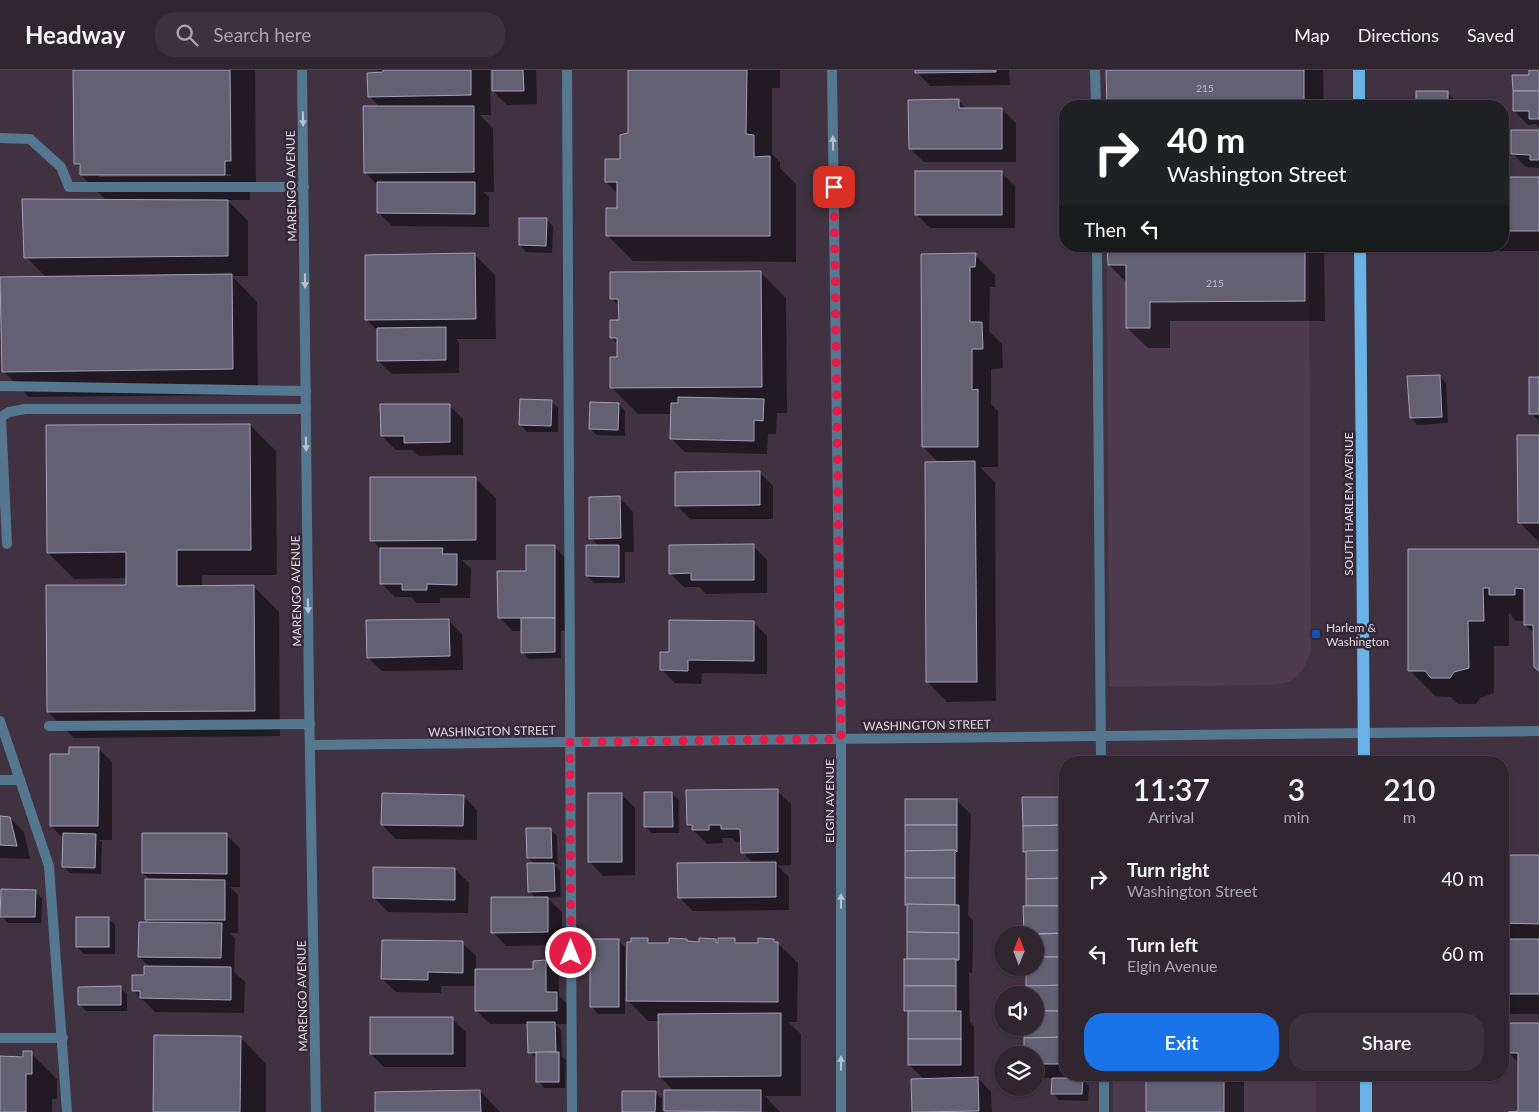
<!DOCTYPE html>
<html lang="en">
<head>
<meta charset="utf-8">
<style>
	:root { --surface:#302630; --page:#3c323c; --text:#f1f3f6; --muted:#a8a5ab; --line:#4b434c; --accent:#1a73e8 }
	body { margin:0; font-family:Lato,sans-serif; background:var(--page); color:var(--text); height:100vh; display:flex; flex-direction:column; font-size:19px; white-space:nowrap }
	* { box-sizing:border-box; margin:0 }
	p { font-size:16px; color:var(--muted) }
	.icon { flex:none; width:28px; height:28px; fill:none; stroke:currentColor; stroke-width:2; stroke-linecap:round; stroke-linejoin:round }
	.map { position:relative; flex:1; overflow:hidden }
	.side { position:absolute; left:1059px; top:686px; width:450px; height:325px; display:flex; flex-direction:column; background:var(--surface); border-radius:20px; box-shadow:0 1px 4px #0004,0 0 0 1px var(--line) }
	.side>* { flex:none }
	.guide { position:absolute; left:1059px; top:30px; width:450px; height:152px; border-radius:20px; box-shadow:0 1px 4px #0004,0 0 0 1px var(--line); background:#202124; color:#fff; overflow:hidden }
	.needle { width:32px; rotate:1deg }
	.controls { position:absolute; left:994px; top:856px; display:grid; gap:10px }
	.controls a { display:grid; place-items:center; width:50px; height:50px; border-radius:50%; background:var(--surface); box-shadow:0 1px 4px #0004,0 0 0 1px var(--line); font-size:25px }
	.pin { position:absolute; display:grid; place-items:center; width:42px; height:42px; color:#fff; margin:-21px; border-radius:10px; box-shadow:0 2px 8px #0006 }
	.me { position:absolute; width:55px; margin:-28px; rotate:0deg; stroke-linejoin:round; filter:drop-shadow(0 0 4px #0008) }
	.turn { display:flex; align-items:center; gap:18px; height:105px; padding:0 25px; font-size:22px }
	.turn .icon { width:65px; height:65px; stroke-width:2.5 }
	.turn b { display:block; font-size:35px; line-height:42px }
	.then { display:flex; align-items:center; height:48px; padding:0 25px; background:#0003; gap:10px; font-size:19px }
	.eta { display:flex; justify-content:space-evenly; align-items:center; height:85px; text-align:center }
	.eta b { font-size:30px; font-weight:600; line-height:35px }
	.primary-button { display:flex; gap:10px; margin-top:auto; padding:10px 25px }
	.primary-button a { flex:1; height:58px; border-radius:20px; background:var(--accent); color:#fff; font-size:20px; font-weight:600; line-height:58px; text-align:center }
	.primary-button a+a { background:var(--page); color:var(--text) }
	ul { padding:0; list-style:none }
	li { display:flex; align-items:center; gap:15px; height:75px; padding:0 25px }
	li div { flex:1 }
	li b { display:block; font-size:19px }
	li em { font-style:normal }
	header { display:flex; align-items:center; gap:30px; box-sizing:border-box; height:70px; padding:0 25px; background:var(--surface); border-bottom:1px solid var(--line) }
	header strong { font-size:24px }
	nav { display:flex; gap:28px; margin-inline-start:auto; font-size:18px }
	.search { width:350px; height:45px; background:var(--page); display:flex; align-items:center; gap:12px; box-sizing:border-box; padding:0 18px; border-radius:20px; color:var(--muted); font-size:19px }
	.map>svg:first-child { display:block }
	.built { fill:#4e3b4e }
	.shadow { fill:#0007; fill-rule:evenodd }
	.building { fill:#636074; stroke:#a3a1b6 }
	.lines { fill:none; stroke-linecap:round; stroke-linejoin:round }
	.service { stroke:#557790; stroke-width:10 }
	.minor { stroke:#557790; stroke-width:10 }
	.tertiary { stroke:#557790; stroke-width:10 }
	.primary { stroke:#6bb3e6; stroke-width:12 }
	.oneway { fill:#bfc0ce }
	.route { stroke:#e11d48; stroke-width:9; stroke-dasharray:0 16.2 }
	.transit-dot { fill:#1a4fb4; stroke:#362836; stroke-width:2 }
	.labels { text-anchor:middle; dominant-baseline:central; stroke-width:5; stroke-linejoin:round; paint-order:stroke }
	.number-label { font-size:10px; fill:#c2bbc6 }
	.street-label { font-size:12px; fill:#e2d9e2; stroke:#362836 }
	.poi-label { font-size:12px; fill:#e2d9e2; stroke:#362836; text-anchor:start }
</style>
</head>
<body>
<header>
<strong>Headway</strong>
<div class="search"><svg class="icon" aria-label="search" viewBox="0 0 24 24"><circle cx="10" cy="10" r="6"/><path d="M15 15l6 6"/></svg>Search here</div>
<nav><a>Map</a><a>Directions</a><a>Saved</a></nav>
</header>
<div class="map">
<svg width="1539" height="1042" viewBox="0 0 1539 1042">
	<rect width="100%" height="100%" fill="#403240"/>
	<g class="built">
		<polygon points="1107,176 1309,176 1311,577 1310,585 1302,601 1289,612 1272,615 1109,617"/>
		<polygon points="1503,707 1509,707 1508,784 1503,784"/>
		<rect x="1113" y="1005" width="203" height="37"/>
	</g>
	<g class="shadow">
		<path d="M74,0H255L256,116L250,117V130H227L248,151V206H232L257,232L258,325L29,327L3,301L46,207L26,187L107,131L81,105V99L75,93ZM99,104H231V106L99,107Z"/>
		<polygon points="377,0 490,0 491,45 480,45 493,58 494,122 483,122 489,127 489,157 392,156 378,142 378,116 365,102 381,38 369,26 381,4"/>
		<polygon points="493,0 536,0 537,34 507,35 493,21"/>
		<polygon points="626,0 780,0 780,18 772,18 772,84 780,92 780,98 796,114 796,192 633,191 607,165 618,139 618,124 606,112 621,90 629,64 629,3"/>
		<polygon points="917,0 1009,0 1010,15 930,16 917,2"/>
		<polygon points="1107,0 1323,0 1324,36 1108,36"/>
		<polygon points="1531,0 1539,0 1539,58 1536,54 1528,55 1514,41 1530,6"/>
		<polygon points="1418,23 1447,23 1454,29 1454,36 1418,36"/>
		<polygon points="959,31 967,39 1002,39 1016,53 1016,92 924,92 910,79"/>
		<polygon points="1539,62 1539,98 1526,97 1512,83"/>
		<polygon points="1001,102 1015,116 1015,158 930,158 916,144"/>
		<polygon points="1539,108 1539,181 1472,181 1467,176 1502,176 1502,109"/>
		<polygon points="546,149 553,156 552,183 526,182 520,175"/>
		<polygon points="1109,176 1324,176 1325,251 1170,251 1170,278 1148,278 1127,258 1127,213 1109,195"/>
		<polygon points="475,185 495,205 496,269 456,269 459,272 459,303 392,304 378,291 378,261 367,250"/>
		<polygon points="923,185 975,185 995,205 995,217 990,217 989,261 1002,274 1003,298 991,299 991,334 998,341 998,397 980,397 995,412 996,631 947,632 927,611 939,393 923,377"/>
		<polygon points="760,202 786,228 787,343 777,343 776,364 768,364 767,384 685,382 671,368 672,344 638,344 612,318 619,288 619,275 611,268 620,252 620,237 611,228"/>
		<polygon points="1440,306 1446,313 1448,353 1417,355 1411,348"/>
		<polygon points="1539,308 1539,351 1531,343"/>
		<polygon points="551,331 558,338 558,362 527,362 521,355"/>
		<polygon points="619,334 625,341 625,366 597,365 590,359"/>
		<polygon points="449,335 463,349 463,385 419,386 412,380 396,380 382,366"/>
		<polygon points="250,355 276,381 277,505 202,505 202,517 253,516 279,542 280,666 74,668 48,642 127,516 127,508 74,509 48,483"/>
		<polygon points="1539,366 1539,472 1519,452"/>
		<polygon points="759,402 773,416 773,449 690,449 677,436"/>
		<polygon points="475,408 496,428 496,490 462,490 471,499 470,528 440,528 440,533 417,533 411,527 395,527 381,513 382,480 372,470"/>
		<polygon points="620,428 633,442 634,482 625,482 625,513 594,513 587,506 599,476 591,468"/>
		<polygon points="753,476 767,490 767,523 706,524 699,517 684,517 670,503"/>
		<polygon points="554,477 568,490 568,561 561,561 561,588 529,589 523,582 523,561 513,561 499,547 527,502"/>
		<polygon points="1409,480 1539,480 1539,601 1535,564 1525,555 1525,551 1516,551 1509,543 1509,576 1494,576 1494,623 1480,628 1476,634 1458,634 1451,627 1435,626 1409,600"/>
		<polygon points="448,550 462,564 463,600 382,601 368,588"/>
		<polygon points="754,553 767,566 767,604 702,603 701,614 675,613 662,600 670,583"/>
		<polygon points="99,679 112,692 112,770 99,770 102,772 101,804 70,803 63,796 64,769 51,756 70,686"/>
		<polygon points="777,721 791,734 791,795 778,796 789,807 789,840 693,841 679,827 753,793 742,782 742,772 736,772 732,768 722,768 723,773 707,774 688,755"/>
		<polygon points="621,724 635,738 635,805 603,806 590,792"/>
		<polygon points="672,724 679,730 679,763 652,763 645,757"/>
		<polygon points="463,726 477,740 477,770 396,769 382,755"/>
		<polygon points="1065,728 1065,1005 1091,1005 1091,1008 1080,1008 1089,1016 1088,1031 1059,1030 1053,1023 1053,1008 1039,1008 1035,1004 1035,985 1025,985 1025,958 1035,958 1035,925 1027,925 1027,898 1035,898 1035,865 1025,865 1025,837 1028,837 1027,784 1024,781"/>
		<polygon points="957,731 971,744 968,845 973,850 973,878 972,903 969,902 970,952 974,956 974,1008 978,1008 991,1022 992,1042 913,1042 912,1010 925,1010 909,995 909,944 905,941 908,837 906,835"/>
		<polygon points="0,748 10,748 24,762 30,789 0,788"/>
		<polygon points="551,760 557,766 558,794 554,794 560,801 561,827 547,828 562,842 562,875 506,876 493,862 536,828 529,821 535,794 528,788"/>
		<polygon points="226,765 240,778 240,817 230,817 238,825 238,863 230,863 235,868 234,902 245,912 244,943 155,942 133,920 145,906 150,897 139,887 150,854 146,849 151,811 143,803"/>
		<polygon points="1502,786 1539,787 1539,944 1502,944"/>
		<polygon points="455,799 469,813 468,843 388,842 374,828"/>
		<polygon points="35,822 42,828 41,853 8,853 1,846"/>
		<polygon points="108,848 115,855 115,884 84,884 77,877"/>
		<polygon points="647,869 652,874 671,875 687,870 690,873 700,873 715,870 720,874 734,870 739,875 759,874 774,870 798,893 797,952 788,952 801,964 801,1026 765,1026 780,1042 665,1041 675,1022 660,1007 659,951 648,951 625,928 625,944 598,944 592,937 618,870 625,877 625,915 628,915"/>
		<polygon points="462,873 476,886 476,901 534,901 546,892 559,905 559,926 571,937 571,954 555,954 561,960 562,987 566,990 565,1018 544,1018 538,1011 537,988 529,982 528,954 490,954 476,940 476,916 441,916 441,923 396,922 382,909"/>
		<polygon points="120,918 127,924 127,941 86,941 79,934"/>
		<polygon points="452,949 466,962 466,997 384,997 371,984"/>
		<polygon points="1539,954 1539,1042 1520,1042 1519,993 1508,982"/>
		<polygon points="240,967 266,994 266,1042 155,1042"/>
		<polygon points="31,983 57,1009 57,1029 52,1029 52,1042 0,1042 0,988 24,988"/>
		<rect x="1147" y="1005" width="97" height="37"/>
		<polygon points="480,1021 500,1042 377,1042"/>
		<polygon points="655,1022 662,1029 662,1042 623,1042"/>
	</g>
	<g class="building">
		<polygon points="73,0 230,0 231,91 225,91 225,105 80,105 80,94 74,94"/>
		<polygon points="383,0 471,0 471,25 368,27 367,3 383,2"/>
		<polygon points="492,0 523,0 524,21 492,21"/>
		<polygon points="628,0 747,0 746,64 754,65 754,87 770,86 770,166 606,166 606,138 617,138 617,112 605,112 605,89 620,89 620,65 628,63"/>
		<polygon points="915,0 996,0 996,2 915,3"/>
		<polygon points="1106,0 1304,0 1304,36 1107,36"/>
		<polygon points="1529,0 1539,0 1539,21 1513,21 1512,5 1529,5"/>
		<rect x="1416" y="21" width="32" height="15"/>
		<polygon points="1513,21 1539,21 1539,49 1529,49 1529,41 1513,41"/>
		<polygon points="959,29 959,38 1002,38 1002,79 909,79 908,30"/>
		<polygon points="363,36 474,36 474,102 364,103"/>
		<polygon points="1511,60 1539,60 1539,90 1530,90 1530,85 1511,84"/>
		<rect x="915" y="101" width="87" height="44"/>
		<rect x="1502" y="107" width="37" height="54"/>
		<polygon points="377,112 475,112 475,144 377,143"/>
		<polygon points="22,129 228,130 228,186 24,188"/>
		<polygon points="519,148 547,148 546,176 519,175"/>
		<polygon points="1107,176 1305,176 1305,231 1150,232 1150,258 1126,258 1126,195 1108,195"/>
		<polygon points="475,183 476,249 365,250 365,185"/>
		<polygon points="976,183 975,197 970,197 970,252 982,252 983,279 972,279 972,320 978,319 978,377 922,377 921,184"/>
		<polygon points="761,201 762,317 610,318 610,287 617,287 617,268 610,268 610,250 619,250 618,229 610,229 610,202"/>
		<polygon points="232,204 233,299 2,302 0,207"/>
		<polygon points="446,257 446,290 377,291 377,258"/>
		<polygon points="1440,305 1442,347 1410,348 1407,306"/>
		<rect x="1529" y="307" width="10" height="37"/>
		<polygon points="678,327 764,329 763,351 754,350 754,371 670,369 671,333 678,333"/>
		<polygon points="520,329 552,330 551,356 519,355"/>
		<polygon points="590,332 619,333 618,360 589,359"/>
		<polygon points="380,334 450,334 450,372 404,373 404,366 381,366"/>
		<polygon points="250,354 251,480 177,480 177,516 254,515 255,641 47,642 46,515 126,515 126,482 47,483 46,355"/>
		<polygon points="1517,365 1539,365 1539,453 1518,453"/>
		<polygon points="975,391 977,612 926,612 925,392"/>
		<polygon points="760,401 760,435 675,436 675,402"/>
		<polygon points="370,407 476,407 476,470 370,471"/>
		<polygon points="620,426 621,468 589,469 589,427"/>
		<polygon points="754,474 754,510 691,510 691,503 669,504 669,475"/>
		<polygon points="526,475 555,475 555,548 498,548 497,501 526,501"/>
		<polygon points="586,475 619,475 619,507 586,506"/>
		<polygon points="380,478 443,478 442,484 457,484 457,515 427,514 427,520 402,520 402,514 380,514"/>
		<polygon points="1408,479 1539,479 1539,601 1534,597 1533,555 1524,555 1524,519 1515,518 1515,525 1489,525 1489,518 1483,518 1484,551 1468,551 1469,598 1454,602 1450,608 1431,608 1425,601 1408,601"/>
		<polygon points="521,548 555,548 555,582 521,583"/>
		<polygon points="449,549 450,586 367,588 366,550"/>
		<polygon points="669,550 754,551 754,591 688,590 688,601 660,600 660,582 669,582"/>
		<polygon points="69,677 99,677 98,756 50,756 50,684 69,684"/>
		<polygon points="778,719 778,782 741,783 740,759 721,759 721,755 709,755 709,760 692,760 692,755 687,755 686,720"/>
		<polygon points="644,722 672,722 673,757 644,757"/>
		<polygon points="382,723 464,725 463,756 381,755"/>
		<rect x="588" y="723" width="34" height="69"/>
		<polygon points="1022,727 1065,727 1065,755 1023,756"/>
		<rect x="905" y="729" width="52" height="26"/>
		<polygon points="0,746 10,747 17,776 0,775"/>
		<polygon points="905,755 957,755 957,782 955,780 905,781"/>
		<polygon points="1065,755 1065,780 1023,782 1023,756"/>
		<polygon points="526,758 551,758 552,788 527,788"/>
		<polygon points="63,763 96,764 95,798 62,797"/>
		<polygon points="142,763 227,763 227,804 142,803"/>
		<polygon points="955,780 955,808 905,808 905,781"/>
		<polygon points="1065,780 1065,808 1026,809 1026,781"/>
		<polygon points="1502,785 1539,785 1539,854 1502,853"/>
		<polygon points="776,792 776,827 678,828 677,793"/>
		<polygon points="527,793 554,793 555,821 528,822"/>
		<polygon points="373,797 455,798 455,830 373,828"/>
		<rect x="905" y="808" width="50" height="27"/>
		<polygon points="1065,808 1065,836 1026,836 1026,809"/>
		<polygon points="145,809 225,810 225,850 145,850"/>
		<polygon points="1,819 36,820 35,847 0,847"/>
		<polygon points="491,827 548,827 548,862 491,863"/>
		<polygon points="907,834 959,835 959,863 907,862"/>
		<polygon points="1023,836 1065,836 1065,863 1024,864"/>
		<rect x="76" y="847" width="33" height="30"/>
		<polygon points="139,852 222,853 221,888 138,887"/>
		<polygon points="907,862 959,863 959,890 907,889"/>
		<polygon points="1065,863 1065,887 1035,887 1035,865 1024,865"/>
		<polygon points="631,868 648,868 648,873 669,873 669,868 687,869 687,871 699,872 699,868 716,869 716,873 718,873 718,868 735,868 735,873 758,873 758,868 774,869 774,872 778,872 778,932 626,931 627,872 631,872"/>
		<rect x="590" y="869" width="29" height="68"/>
		<rect x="1502" y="869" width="37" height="55"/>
		<polygon points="382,870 463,871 463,903 428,902 428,910 381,909"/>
		<polygon points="1035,887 1065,887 1065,915 1026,916 1026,898 1035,898"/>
		<rect x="904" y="889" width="52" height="27"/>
		<polygon points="546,890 546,922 557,922 557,941 475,941 475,899 533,899 533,891"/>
		<polygon points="144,896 231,897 231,930 140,928 140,921 132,921 132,905 144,905"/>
		<polygon points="1065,915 1065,941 1035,941 1035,925 1026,925 1026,916"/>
		<polygon points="121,916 121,935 78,935 78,917"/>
		<polygon points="904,916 956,916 956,942 904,941"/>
		<rect x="908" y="941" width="53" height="28"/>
		<polygon points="1035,941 1065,941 1065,967 1024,968 1024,958 1035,958"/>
		<polygon points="781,943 781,1006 659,1007 658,944"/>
		<rect x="370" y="947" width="83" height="37"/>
		<polygon points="527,952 555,952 556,982 528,983"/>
		<polygon points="1507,953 1539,953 1539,1042 1508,1042 1518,1041 1518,983 1507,983"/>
		<polygon points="154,965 241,966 240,1042 153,1042"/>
		<polygon points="1065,967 1065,994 1035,994 1035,985 1024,985 1024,968"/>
		<rect x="908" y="969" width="53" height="26"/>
		<polygon points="23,981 32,981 32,1004 26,1004 26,1042 0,1042 0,986 23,987"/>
		<rect x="536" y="982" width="23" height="30"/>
		<rect x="1146" y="1005" width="78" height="37"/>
		<polygon points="978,1007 979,1041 912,1042 911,1009"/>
		<polygon points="1052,1008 1083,1008 1082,1024 1051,1024"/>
		<polygon points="480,1020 481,1042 375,1042 375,1022"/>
		<polygon points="664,1020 761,1020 761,1042 664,1041"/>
		<polygon points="622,1021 656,1021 655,1042 622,1042"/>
	</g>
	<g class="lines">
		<g class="service">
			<polyline points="567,0 572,1042"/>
			<polyline points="1095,0 1096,36"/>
			<polyline points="0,68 30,69 61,97 69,117 304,117"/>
			<polyline points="1097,176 1101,692"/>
			<polyline points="0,316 306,321"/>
			<polyline points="7,474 1,347 9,342 25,339 306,339"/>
			<polyline points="0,651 49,796 67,1042"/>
			<polyline points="49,656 310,654"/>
			<polyline points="0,710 20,710"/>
			<polyline points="0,968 63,968"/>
			<polyline points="1104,1005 1104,1042"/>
		</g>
		<g class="minor">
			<polyline points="302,0 309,629 316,1042"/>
			<polyline points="832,0 841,669 841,1042"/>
			<polyline points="310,675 1364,663"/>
		</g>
		<polyline class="tertiary" points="1364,663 1539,661"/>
		<g class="primary">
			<polyline points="1359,0 1359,36"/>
			<polyline points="1360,176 1364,692"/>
			<polyline points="1366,1005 1366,1042"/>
		</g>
	</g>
	<defs><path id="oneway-solid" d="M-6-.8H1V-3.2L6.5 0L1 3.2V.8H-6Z" transform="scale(1.25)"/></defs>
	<g class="oneway">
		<use href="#oneway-solid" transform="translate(303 49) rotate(89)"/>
		<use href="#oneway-solid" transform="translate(833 73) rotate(-91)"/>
		<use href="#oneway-solid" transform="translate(305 211) rotate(89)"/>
		<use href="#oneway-solid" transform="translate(306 374) rotate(89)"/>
		<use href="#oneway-solid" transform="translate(308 536) rotate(89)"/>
		<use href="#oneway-solid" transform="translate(841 831) rotate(-90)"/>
		<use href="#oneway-solid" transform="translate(841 993) rotate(-90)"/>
	</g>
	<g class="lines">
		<polyline class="route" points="571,883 570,672 841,669 834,117"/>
	</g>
	<rect class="transit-dot" x="1311" y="559" width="10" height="10" rx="2.5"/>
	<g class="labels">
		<g class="number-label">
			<text x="1205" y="18">215</text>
			<text x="1215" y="213">215</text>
		</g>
		<g class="street-label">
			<text transform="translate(291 116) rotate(-91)">MARENGO AVENUE</text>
			<text transform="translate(1348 434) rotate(-90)">SOUTH HARLEM AVENUE</text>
			<text transform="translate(296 521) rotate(-91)">MARENGO AVENUE</text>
			<text transform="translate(927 655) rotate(-1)">WASHINGTON STREET</text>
			<text transform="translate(492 661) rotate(-1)">WASHINGTON STREET</text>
			<text transform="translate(829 731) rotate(-90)">ELGIN AVENUE</text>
			<text transform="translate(302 926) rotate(-91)">MARENGO AVENUE</text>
		</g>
		<g class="poi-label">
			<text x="1326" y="557">Harlem &amp;<tspan x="1326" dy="14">Washington</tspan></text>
		</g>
	</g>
</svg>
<div class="controls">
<a><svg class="needle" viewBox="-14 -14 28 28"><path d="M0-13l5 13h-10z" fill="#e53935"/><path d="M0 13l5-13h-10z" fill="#a8a5ab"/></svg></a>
<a><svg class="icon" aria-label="sound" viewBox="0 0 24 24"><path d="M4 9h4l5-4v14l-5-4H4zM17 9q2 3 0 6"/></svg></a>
<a><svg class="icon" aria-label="layers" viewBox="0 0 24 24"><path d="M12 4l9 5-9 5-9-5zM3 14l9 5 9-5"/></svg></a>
</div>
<div class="pin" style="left:834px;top:117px;background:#d93025"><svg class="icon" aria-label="arrive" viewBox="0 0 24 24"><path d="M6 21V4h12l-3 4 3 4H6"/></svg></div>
<svg class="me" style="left:571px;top:883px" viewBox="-20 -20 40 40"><circle r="17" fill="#e11d48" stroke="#fff" stroke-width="3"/><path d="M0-11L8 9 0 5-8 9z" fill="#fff"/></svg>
<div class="guide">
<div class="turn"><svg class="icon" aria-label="right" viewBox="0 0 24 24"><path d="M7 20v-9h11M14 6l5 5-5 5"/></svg><div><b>40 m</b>Washington Street</div></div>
<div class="then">Then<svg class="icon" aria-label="left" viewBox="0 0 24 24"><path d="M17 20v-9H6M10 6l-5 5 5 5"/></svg></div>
</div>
<section class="side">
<div class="eta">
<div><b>11:37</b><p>Arrival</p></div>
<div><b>3</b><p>min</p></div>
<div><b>210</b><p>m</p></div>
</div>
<ul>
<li><svg class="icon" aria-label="right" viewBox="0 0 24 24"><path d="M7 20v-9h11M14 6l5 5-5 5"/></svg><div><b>Turn right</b><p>Washington Street</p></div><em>40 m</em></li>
<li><svg class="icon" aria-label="left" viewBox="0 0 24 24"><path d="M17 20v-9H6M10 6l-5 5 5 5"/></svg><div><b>Turn left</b><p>Elgin Avenue</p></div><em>60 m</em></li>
</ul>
<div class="primary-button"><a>Exit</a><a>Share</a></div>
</section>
</div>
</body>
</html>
